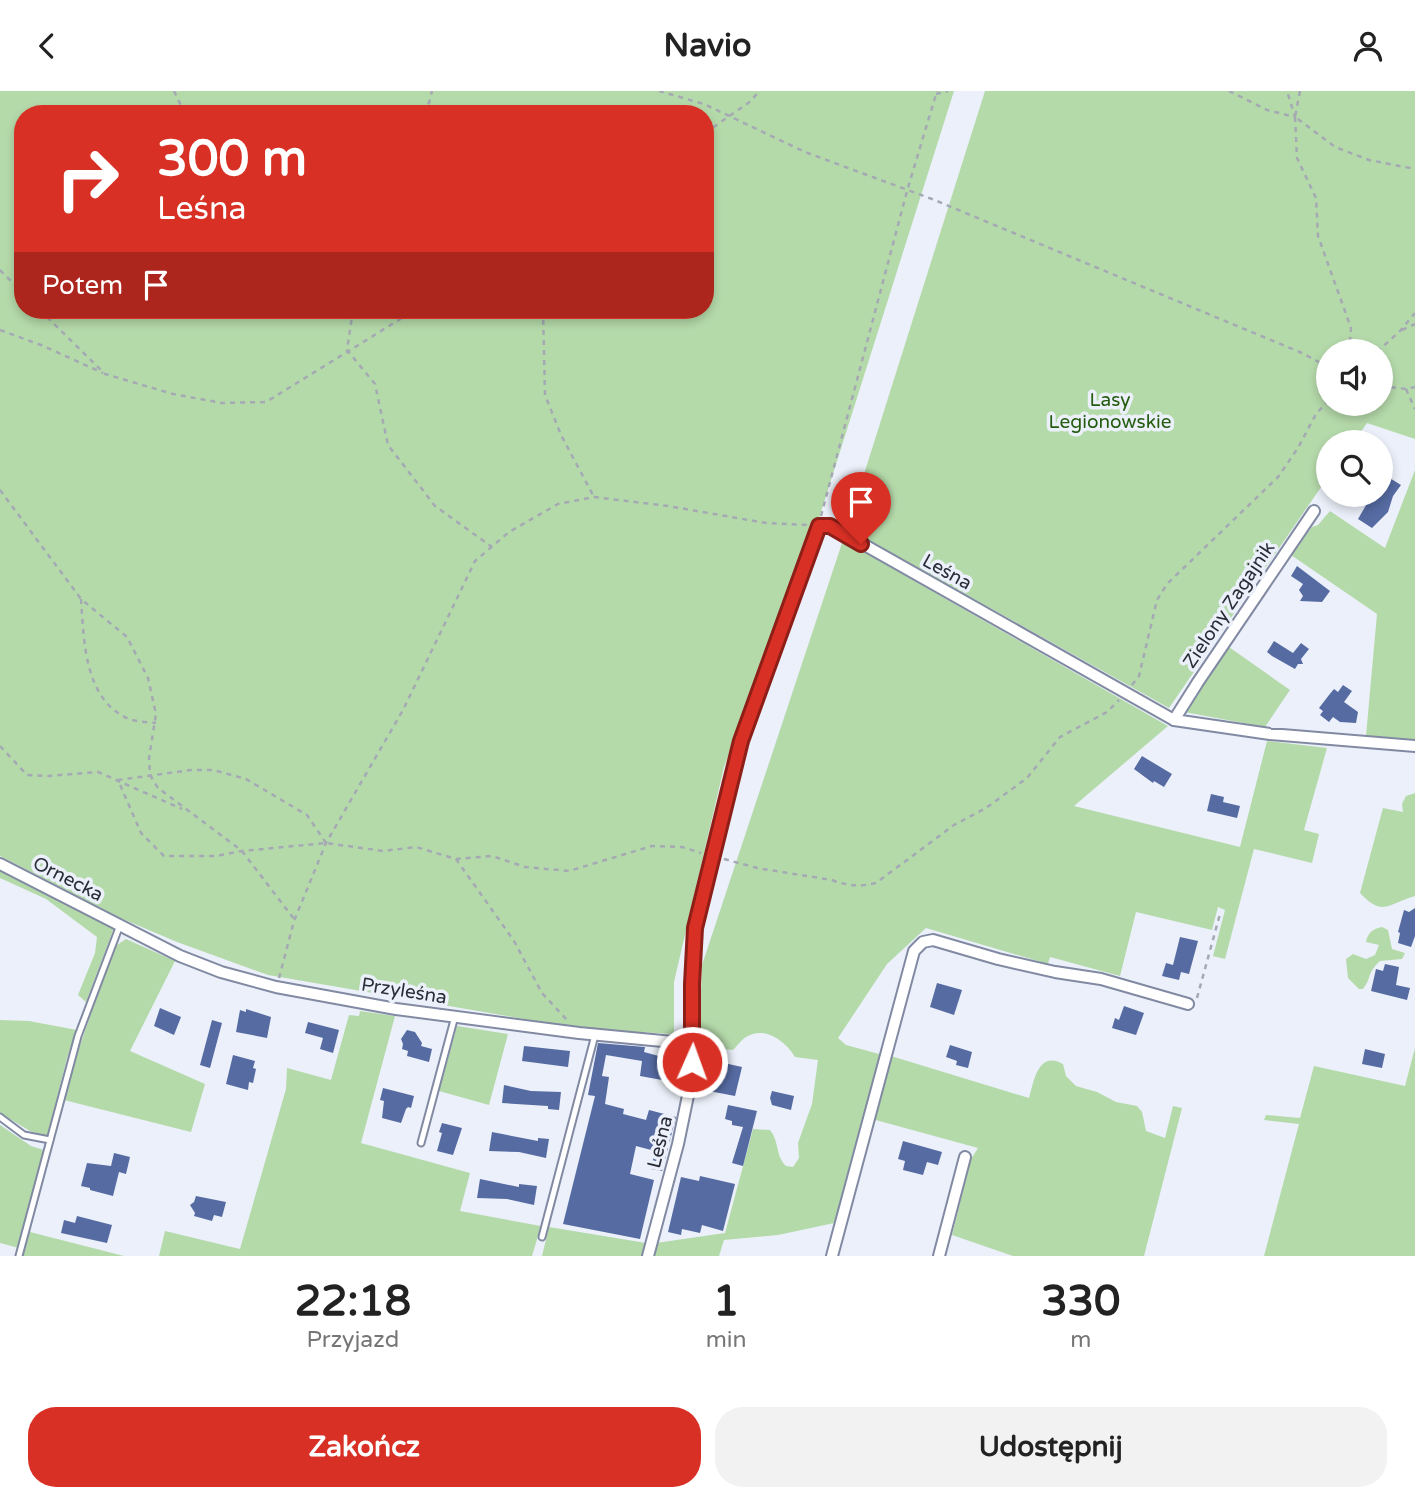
<!DOCTYPE html>
<html lang="pl">
<head>
<meta charset="utf-8">
<style>
	:root { --surface:#fff; --page:#f2f2f2; --text:#222; --muted:#767676; --accent:#d93025 }
	body { margin:0; font-family:"Varela Round",sans-serif; background:var(--page); color:var(--text); height:100vh; display:flex; flex-direction:column; font-size:26px; white-space:nowrap }
	* { box-sizing:border-box; margin:0 }
	p { font-size:23px; color:var(--muted) }
	.icon { flex:none; width:38px; height:38px; fill:none; stroke:currentColor; stroke-width:2; stroke-linecap:round; stroke-linejoin:round }
	.map { position:relative; height:1165px; overflow:hidden }
	.sheet { display:flex; flex-direction:column; background:var(--surface); flex:1 }
	.sheet>* { flex:none }
	.top-card { position:absolute; left:14px; top:14px; width:700px; height:214px; border-radius:28px; box-shadow:0 4px 10px #0003; background:#d93025; color:#fff; overflow:hidden }
	.fabs { position:absolute; left:1316px; top:248px; display:grid; gap:14px }
	.fabs a { display:grid; place-items:center; width:77px; height:77px; border-radius:50%; background:var(--surface); box-shadow:0 4px 10px #0003; font-size:35px }
	.pin { position:absolute; display:grid; place-items:center; width:60px; height:60px; color:#fff; margin:-72px -30px; border-radius:50% 50% 50% 0; rotate:-45deg; box-shadow:0 0 7px #0007 }
	.pin .icon { rotate:45deg }
	.me { position:absolute; width:77px; margin:-38px; rotate:2deg; stroke-linejoin:round; filter:drop-shadow(0 0 5px #0008) }
	.turn { display:flex; align-items:center; gap:24px; height:147px; padding:0 28px; font-size:32px }
	.turn .icon { width:91px; height:91px; stroke-width:2.5 }
	.turn b { display:block; font-size:49px; line-height:60px }
	.then { display:flex; align-items:center; height:66px; padding:0 28px; background:#0003; gap:14px; font-size:26px }
	.eta { display:flex; justify-content:space-evenly; align-items:center; height:119px; text-align:center }
	.eta b { font-size:42px; font-weight:800; line-height:49px }
	.action { display:flex; gap:14px; margin-top:auto; padding:14px 28px }
	.action a { flex:1; height:80px; border-radius:28px; background:var(--accent); color:#fff; font-size:28px; font-weight:800; line-height:80px; text-align:center }
	.action a+a { background:var(--page); color:var(--text) }
	header { display:flex; justify-content:space-between; align-items:center; height:91px; padding:0 28px; background:var(--surface); font-size:32px; font-weight:800 }
	.map>svg:first-child { display:block }
	.green { fill:#b5daaa; fill-rule:evenodd }
	.building { fill:#566ba2 }
	.lines { fill:none; stroke-linecap:round; stroke-linejoin:round }
	.service-casing { stroke:#818aa2; stroke-width:9 }
	.minor-casing { stroke:#818aa2; stroke-width:14 }
	.path { stroke:#a4a9b3; stroke-width:2.5; stroke-dasharray:5 5; stroke-linecap:butt }
	.service { stroke:#fff; stroke-width:5 }
	.minor { stroke:#fff; stroke-width:10 }
	.route-casing { stroke:#8d1f18; stroke-width:18 }
	.route { stroke:#d93025; stroke-width:12 }
	.labels { text-anchor:middle; dominant-baseline:central; stroke-width:7; stroke-linejoin:round; paint-order:stroke }
	.park-label { font-size:19px; fill:#255c0f; stroke:#ebf0fa }
	.street-label { font-size:19px; fill:#292d37; stroke:#ebf0fa }
</style>
</head>
<body>
<header><svg class="icon" aria-label="back" viewBox="0 0 24 24"><path d="M15 5l-7 7 7 7"/></svg>Navio<svg class="icon" aria-label="person" viewBox="0 0 24 24"><circle cx="12" cy="8" r="4"/><path d="M4 21q1-7 8-7t8 7"/></svg></header>
<div class="map">
<svg width="1415" height="1165" viewBox="0 0 1415 1165">
	<rect width="100%" height="100%" fill="#ebf0fa"/>
	<g class="green">
		<path d="M0,0H954L819,427L724,676L674,891V943L582,938L268,884L177,851L118,826L0,765ZM23,23H705V219H23Z"/>
		<path d="M985,0H1415V348L1367,332L1353,352H1328V386L1169,617L847,437ZM1328,261H1381V313H1328Z"/>
		<polygon points="1415,379 1415,650 1366,645 1377,523 1291,464 1312,436 1318,434 1330,420 1385,457"/>
		<path d="M843,449L1168,635L1074,715L1240,756L1267,650L1327,657L1304,739L1319,743L1312,772L1254,758L1225,868L1213,865L1225,819L1218,816L1212,839L1136,821L1120,885L1050,866L1048,873L926,837L887,873L838,947L846,954L883,964L839,1131L778,1144L724,1149L719,1165H652L656,1152L725,1142L753,1038L770,1039C780,1052 775,1064 786,1075L793,1076L799,1067L798,1052L812,1013L818,969L795,966C786,951 765,934 746,946C741,949 737,955 733,959L699,955L702,874Z"/>
		<polygon points="1229,556 1290,599 1265,636 1184,621"/>
		<path d="M1415,702V805C1389,812 1383,827 1360,802L1383,717L1403,721L1402,713L1406,705Z"/>
		<polygon points="0,779 114,837 86,911 78,904 95,862 97,846 46,808 0,787"/>
		<path d="M1382,836L1388,839L1392,858L1405,862L1402,868L1380,870C1366,883 1372,887 1363,898H1359L1348,887L1346,868L1353,863L1366,868L1375,864L1379,854L1366,851C1368,841 1373,838 1382,836Z"/>
		<polygon points="126,848 175,870 130,960 205,993 191,1041 64,1009 76,966 114,856"/>
		<polygon points="360,920 395,925 361,1052 470,1082 460,1120 541,1135 532,1165 159,1165 165,1140 240,1158 286,998 287,977 331,989 349,924 359,925"/>
		<polygon points="0,929 29,930 77,939 67,967 47,1046 30,1040 0,1022"/>
		<polygon points="457,935 508,943 489,1014 439,1000"/>
		<polygon points="1415,957 1415,1165 1264,1165 1299,1033 1264,1029 1266,1024 1300,1027 1314,975 1405,995"/>
		<path d="M891,965L1029,1007C1034,990 1038,959 1063,973L1066,985L1076,995L1097,1001L1116,1011L1137,1015L1142,1021L1146,1040L1165,1047L1173,1015L1182,1017L1144,1165H1013L952,1144L971,1068L978,1057L872,1028Z"/>
		<polygon points="0,1034 31,1055 44,1059 19,1157 0,1152"/>
		<polygon points="549,1136 646,1152 643,1165 542,1165"/>
		<polygon points="30,1141 124,1165 23,1165"/>
	</g>
	<g class="building">
		<polygon points="1388,386 1401,394 1393,405 1388,421 1372,437 1358,428 1372,404 1381,404 1381,396"/>
		<polygon points="1297,475 1330,500 1322,511 1300,510 1303,505 1299,499 1303,493 1291,485"/>
		<polygon points="1274,550 1293,562 1301,552 1309,558 1301,568 1303,573 1298,573 1295,578 1272,565 1267,561"/>
		<polygon points="1343,594 1352,600 1344,611 1358,621 1356,632 1340,631 1333,626 1329,631 1320,624 1323,620 1319,617 1329,604 1334,598 1338,601"/>
		<polygon points="1142,665 1172,683 1164,696 1154,690 1153,692 1134,678"/>
		<polygon points="1211,703 1224,706 1223,711 1240,715 1237,727 1207,720"/>
		<polygon points="1415,817 1415,845 1411,856 1398,852 1400,842 1398,841 1404,819 1409,821"/>
		<polygon points="1180,846 1198,850 1189,883 1181,881 1179,889 1162,885 1166,872 1173,874"/>
		<polygon points="1385,873 1399,876 1396,894 1410,897 1407,909 1371,900 1376,878 1383,880"/>
		<polygon points="937,892 962,899 954,924 930,916"/>
		<polygon points="1124,915 1144,922 1136,944 1112,937 1115,927 1119,929"/>
		<polygon points="160,917 181,926 174,944 154,935"/>
		<polygon points="246,918 271,926 267,947 236,941 240,919 246,921"/>
		<polygon points="212,929 222,932 210,977 200,974"/>
		<polygon points="308,931 339,939 333,962 320,958 323,947 305,942"/>
		<polygon points="407,939 415,941 422,952 421,955 432,958 429,971 407,965 408,960 402,958 403,953 401,948"/>
		<polygon points="598,952 645,956 644,961 666,967 662,989 640,985 642,970 606,964 602,985 609,986 605,1013 624,1018 623,1023 646,1029 649,1019 676,1026 662,1080 651,1078 655,1060 636,1055 630,1083 654,1089 640,1148 563,1133 595,1005 588,1004"/>
		<polygon points="950,954 972,961 968,977 956,974 957,970 946,966"/>
		<polygon points="524,955 570,960 568,976 522,970"/>
		<polygon points="1365,958 1385,963 1382,977 1362,973"/>
		<polygon points="233,964 255,970 253,977 256,978 253,992 249,991 248,999 226,993"/>
		<polygon points="715,970 742,976 735,1005 709,1000"/>
		<polygon points="504,994 531,1000 561,1001 559,1019 548,1018 548,1015 502,1012"/>
		<polygon points="383,997 414,1005 411,1017 408,1016 406,1018 401,1032 382,1027 384,1010 380,1009"/>
		<polygon points="772,1000 794,1005 791,1019 772,1014 770,1007"/>
		<polygon points="728,1014 757,1020 743,1075 732,1072 743,1036 732,1034 732,1030 725,1028"/>
		<polygon points="442,1032 462,1037 453,1064 437,1060 442,1042 439,1041"/>
		<polygon points="492,1041 538,1050 538,1047 549,1048 546,1067 519,1061 489,1060"/>
		<polygon points="903,1050 942,1061 938,1074 927,1071 923,1084 903,1079 905,1070 898,1068"/>
		<polygon points="114,1062 130,1066 126,1083 119,1081 113,1105 90,1099 90,1097 81,1095 87,1072 111,1075"/>
		<polygon points="700,1085 735,1093 723,1140 702,1134 700,1142 682,1138 681,1144 668,1141 681,1086 699,1090"/>
		<polygon points="480,1088 519,1096 519,1093 537,1095 534,1114 507,1108 477,1107"/>
		<polygon points="196,1105 226,1111 222,1126 214,1124 212,1130 194,1125 195,1122 190,1114 194,1111"/>
		<polygon points="77,1125 112,1134 107,1152 61,1142 64,1129 75,1132"/>
	</g>
	<g class="lines">
		<g class="service-casing">
			<g id="service">
				<polyline points="0,1026 24,1044 50,1049"/>
				<polyline points="421,1052 455,925"/>
				<polyline points="542,1146 595,944"/>
				<polyline points="19,1165 78,945 120,834"/>
			</g>
		</g>
		<g class="minor-casing">
			<g id="minor">
				<polyline points="1174,629 1198,591 1314,420"/>
				<polyline points="0,773 180,865 221,881 276,896 396,918 579,942 694,953"/>
				<polyline points="648,1165 678,1053 691,990 695,837 741,650 819,435 830,435 838,439 1174,629 1270,643 1415,655"/>
				<polyline points="832,1165 914,860 923,851 933,849 998,868 1055,881 1101,888 1188,913"/>
				<polyline points="939,1165 965,1066"/>
			</g>
		</g>
		<g class="path">
			<polyline points="174,0 185,23"/>
			<polyline points="659,0 704,13 805,61 932,108 1302,262 1328,276"/>
			<polyline points="1229,0 1267,19 1295,26 1287,0"/>
			<polyline points="1300,0 1295,26 1335,56 1369,69 1415,78"/>
			<polyline points="936,3 948,0"/>
			<polyline points="426,23 432,0"/>
			<polyline points="1295,26 1297,67 1316,107 1318,145 1351,237 1349,261"/>
			<polyline points="705,42 751,10 759,0"/>
			<polyline points="0,179 23,202"/>
			<polyline points="40,219 105,283 173,303 222,312 266,311 415,219"/>
			<polyline points="353,219 347,259 375,293 388,354 435,415 492,456"/>
			<polyline points="543,219 545,304 561,344 594,406"/>
			<polyline points="0,239 41,254 103,282"/>
			<polyline points="1402,239 1415,233"/>
			<polyline points="1377,261 1400,240 1415,222"/>
			<polyline points="1381,295 1406,298 1415,296"/>
			<polyline points="1406,298 1415,318"/>
			<polyline points="0,399 81,508 127,546 148,587 156,623 149,667 150,684 158,697 242,760 294,828"/>
			<polyline points="821,425 907,100 937,0"/>
			<path d="M81,508C84,550 84,609 129,628C137,631 148,631 156,632"/>
			<polyline points="1132,594 1139,585 1157,509 1167,493 1278,386 1298,357 1316,323 1328,310"/>
			<polyline points="0,655 27,684 48,685 98,681 182,718"/>
			<polyline points="326,752 307,724 246,688 213,679 191,679 118,689 141,742 164,765 216,765 242,760 326,752 383,760 416,756 456,768 492,765 525,776 569,780 652,755 682,756 701,762"/>
			<polyline points="456,768 514,850 542,902 567,929"/>
			<path d="M724,768L757,777L832,789C847,795 860,796 876,792L954,734L986,717L1027,687L1060,646L1107,621L1119,609"/>
			<polyline points="279,887 294,830 326,752 403,619 475,470 509,441 558,413 594,406 668,415 766,432 808,434"/>
			<polyline points="1197,907 1220,823"/>
		</g>
		<use href="#service" class="service"/>
		<use href="#minor" class="minor"/>
	</g>
	<g class="lines">
		<g class="route-casing">
			<polyline id="route" points="692,971 692,893 695,837 741,650 819,435 830,435 861,453"/>
		</g>
		<use href="#route" class="route"/>
	</g>
	<g class="labels">
		<g class="park-label">
			<text x="1110" y="309">Lasy<tspan x="1110" dy="22">Legionowskie</tspan></text>
		</g>
		<g class="street-label">
			<text transform="translate(947 481) rotate(29)">Leśna</text>
			<text transform="translate(1229 514) rotate(-56)">Zielony Zagajnik</text>
			<text transform="translate(68 788) rotate(27)">Ornecka</text>
			<text transform="translate(404 900) rotate(9)">Przyleśna</text>
			<text transform="translate(660 1051) rotate(-76)">Leśna</text>
		</g>
	</g>
</svg>
<div class="fabs">
<a><svg class="icon" aria-label="sound" viewBox="0 0 24 24"><path d="M4 9h4l5-4v14l-5-4H4zM17 9q2 3 0 6"/></svg></a>
<a><svg class="icon" aria-label="search" viewBox="0 0 24 24"><circle cx="10" cy="10" r="6"/><path d="M15 15l6 6"/></svg></a>
</div>
<div class="pin" style="left:861px;top:453px;background:#d93025"><svg class="icon" aria-label="arrive" viewBox="0 0 24 24"><path d="M6 21V4h12l-3 4 3 4H6"/></svg></div>
<svg class="me" style="left:692px;top:971px" viewBox="-20 -20 40 40"><circle r="17" fill="#d93025" stroke="#fff" stroke-width="3"/><path d="M0-11L8 9 0 5-8 9z" fill="#fff"/></svg>
<div class="top-card">
<div class="turn"><svg class="icon" aria-label="right" viewBox="0 0 24 24"><path d="M7 20v-9h11M14 6l5 5-5 5"/></svg><div><b>300 m</b>Leśna</div></div>
<div class="then">Potem<svg class="icon" aria-label="arrive" viewBox="0 0 24 24"><path d="M6 21V4h12l-3 4 3 4H6"/></svg></div>
</div>
</div>
<section class="sheet">
<div class="eta">
<div><b>22:18</b><p>Przyjazd</p></div>
<div><b>1</b><p>min</p></div>
<div><b>330</b><p>m</p></div>
</div>
<div class="action"><a>Zakończ</a><a>Udostępnij</a></div>
</section>
</body>
</html>
